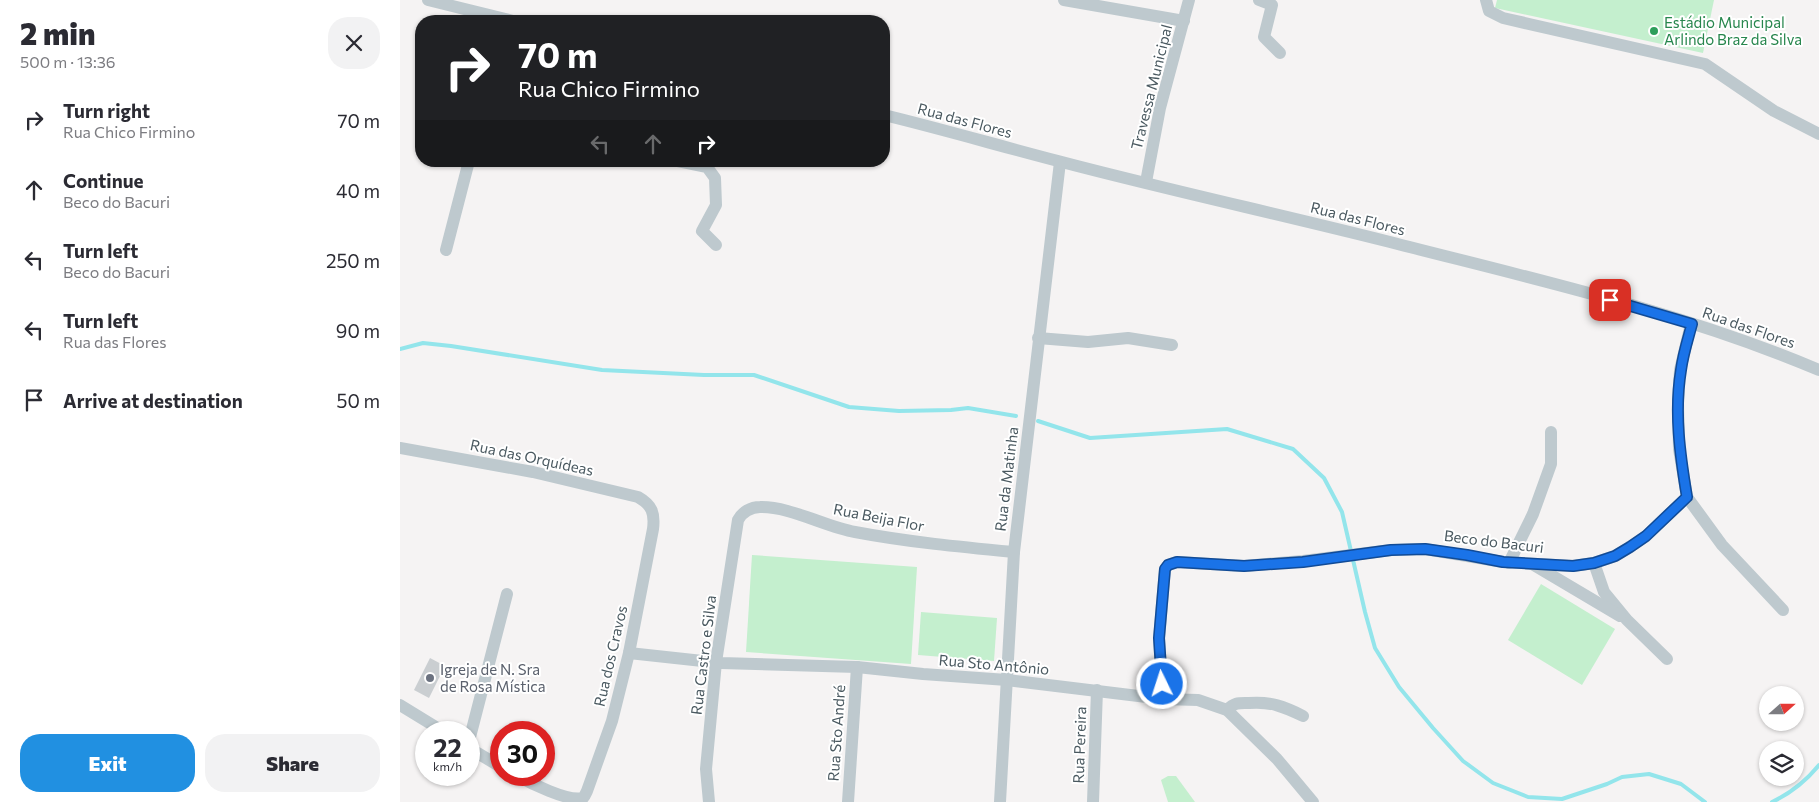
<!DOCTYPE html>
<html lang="en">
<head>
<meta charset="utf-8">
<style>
	:root { --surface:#fff; --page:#f2f2f3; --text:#2b2b33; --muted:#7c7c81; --accent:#2190e1 }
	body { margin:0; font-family:Commissioner,sans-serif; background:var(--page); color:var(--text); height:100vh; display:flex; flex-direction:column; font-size:19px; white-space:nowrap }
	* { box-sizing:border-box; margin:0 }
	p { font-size:16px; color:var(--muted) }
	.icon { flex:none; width:28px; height:28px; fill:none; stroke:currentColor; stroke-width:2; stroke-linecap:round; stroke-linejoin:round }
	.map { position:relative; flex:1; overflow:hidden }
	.sheet { display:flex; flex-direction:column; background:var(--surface); width:400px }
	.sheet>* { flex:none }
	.hud { position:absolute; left:15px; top:15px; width:475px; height:152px; border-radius:20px; box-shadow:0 1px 4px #0004; background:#202124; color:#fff; overflow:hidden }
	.needle { width:32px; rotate:69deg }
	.buttons { position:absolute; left:1359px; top:686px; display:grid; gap:10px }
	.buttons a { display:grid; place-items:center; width:45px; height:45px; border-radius:50%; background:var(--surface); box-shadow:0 1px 4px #0004; font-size:25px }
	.speed { position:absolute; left:15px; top:721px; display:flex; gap:10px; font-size:25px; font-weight:700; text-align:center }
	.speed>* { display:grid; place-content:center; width:65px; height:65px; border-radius:50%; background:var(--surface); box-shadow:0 1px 4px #0004; line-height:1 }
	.speed small { font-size:12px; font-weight:400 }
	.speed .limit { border:8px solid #d22; background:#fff; color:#111 }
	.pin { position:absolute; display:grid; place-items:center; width:42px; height:42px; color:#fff; margin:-21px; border-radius:10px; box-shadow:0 2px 8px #0006 }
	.me { position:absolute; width:55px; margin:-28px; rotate:356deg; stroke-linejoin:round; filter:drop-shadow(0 0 4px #0008) }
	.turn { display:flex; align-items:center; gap:18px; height:105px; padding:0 20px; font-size:22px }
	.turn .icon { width:65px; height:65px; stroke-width:2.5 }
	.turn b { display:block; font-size:35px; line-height:42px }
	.lanes { display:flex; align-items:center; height:48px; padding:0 20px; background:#0003; justify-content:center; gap:25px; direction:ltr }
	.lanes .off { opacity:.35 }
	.round { display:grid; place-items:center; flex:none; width:52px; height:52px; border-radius:20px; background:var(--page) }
	.headline { display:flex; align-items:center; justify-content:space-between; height:85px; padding:0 20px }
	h1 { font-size:30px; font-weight:800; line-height:38px }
	.cta { display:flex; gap:10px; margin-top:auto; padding:10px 20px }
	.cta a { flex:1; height:58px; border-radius:20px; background:var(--accent); color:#fff; font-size:20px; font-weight:800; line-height:58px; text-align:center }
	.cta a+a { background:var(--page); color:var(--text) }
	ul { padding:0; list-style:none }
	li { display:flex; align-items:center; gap:15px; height:70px; padding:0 20px }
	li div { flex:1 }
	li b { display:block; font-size:19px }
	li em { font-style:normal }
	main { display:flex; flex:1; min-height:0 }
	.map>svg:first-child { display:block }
	.green { fill:#c4efce }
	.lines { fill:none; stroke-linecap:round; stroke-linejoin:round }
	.stream { stroke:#93e5eb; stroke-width:4 }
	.building { fill:#caced1 }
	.minor { stroke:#bec9ce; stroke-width:12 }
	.route-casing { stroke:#114b97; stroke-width:12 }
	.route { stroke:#1a73e8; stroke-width:9 }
	.leisure-dot { fill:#2e9e5b; stroke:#fff; stroke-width:2 }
	.worship-dot { fill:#6b7280; stroke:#fff; stroke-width:2 }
	.labels { text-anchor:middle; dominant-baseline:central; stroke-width:4; stroke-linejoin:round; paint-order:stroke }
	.leisure-label { font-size:15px; fill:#27864d; stroke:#fff; text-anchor:start }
	.street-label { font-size:15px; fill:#4a5960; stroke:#fff }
	.worship-label { font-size:15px; fill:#5b616d; stroke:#fff; text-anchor:start }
</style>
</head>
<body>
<main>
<section class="sheet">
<div class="headline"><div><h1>2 min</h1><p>500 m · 13:36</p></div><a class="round"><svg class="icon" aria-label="close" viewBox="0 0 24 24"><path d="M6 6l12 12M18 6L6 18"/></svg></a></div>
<ul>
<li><svg class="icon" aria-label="right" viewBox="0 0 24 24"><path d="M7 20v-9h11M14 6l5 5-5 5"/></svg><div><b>Turn right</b><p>Rua Chico Firmino</p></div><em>70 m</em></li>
<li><svg class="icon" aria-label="ahead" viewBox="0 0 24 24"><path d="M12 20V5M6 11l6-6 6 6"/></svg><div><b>Continue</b><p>Beco do Bacuri</p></div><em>40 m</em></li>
<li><svg class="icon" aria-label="left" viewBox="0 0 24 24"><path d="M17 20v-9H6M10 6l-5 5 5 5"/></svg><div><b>Turn left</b><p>Beco do Bacuri</p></div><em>250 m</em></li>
<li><svg class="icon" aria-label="left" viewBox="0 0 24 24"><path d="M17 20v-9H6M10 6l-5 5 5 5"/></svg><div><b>Turn left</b><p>Rua das Flores</p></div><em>90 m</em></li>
<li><svg class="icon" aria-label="arrive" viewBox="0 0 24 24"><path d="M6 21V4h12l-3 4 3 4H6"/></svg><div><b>Arrive at destination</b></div><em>50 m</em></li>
</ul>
<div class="cta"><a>Exit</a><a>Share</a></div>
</section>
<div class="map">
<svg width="1419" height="802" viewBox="0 0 1419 802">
	<rect width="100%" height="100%" fill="#f5f3f3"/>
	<g class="green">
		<polygon points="1097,0 1314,0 1303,53 1095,8"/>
		<polygon points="352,555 517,567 511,664 346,652"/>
		<polygon points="1141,584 1215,629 1182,685 1108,640"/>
		<polygon points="521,612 597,618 594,661 518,655"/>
		<polygon points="768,776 776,776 795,802 768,802 761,780"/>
	</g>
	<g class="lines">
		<g class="stream">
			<polyline points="0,349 23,343 51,346 202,370 304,375 354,375 449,407 499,411 551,410 568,408 616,416"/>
			<polyline points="638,421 690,438 827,429 893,449 924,478 942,512 965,612 975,648 999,687 1033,728 1063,761 1093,783 1128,797 1162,799 1207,784 1222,777 1249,774 1281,784 1305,802"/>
			<path d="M1372,802C1391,793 1406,781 1419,765"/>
		</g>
	</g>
	<polygon class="building" points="30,658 45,666 29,698 14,690"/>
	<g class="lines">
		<g class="minor">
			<polyline points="28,0 113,21"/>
			<polyline points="664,0 784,21"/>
			<polyline points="859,0 872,5 864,37 880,53"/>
			<polyline points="1086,0 1089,11 1103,18 1305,64 1374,111 1419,134"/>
			<path d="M484,115C542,129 600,146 658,161C768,190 879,214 990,242C1134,279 1282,312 1419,370"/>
			<polyline points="278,161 307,167 315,178 316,205 302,231 316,245"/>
			<polyline points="746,182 760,108 789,0"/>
			<polyline points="46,250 69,161"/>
			<polyline points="1291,324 1280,370 1278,403 1279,449 1287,497 1322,545 1383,610"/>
			<polyline points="638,338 688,342 728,338 772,345"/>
			<path d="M0,448L133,472L238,497C252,505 255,513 253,529L229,653L212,721L187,791C186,793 185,796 183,798C168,802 130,783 116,775"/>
			<polyline points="1109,563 1133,514 1151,464 1151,432"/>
			<polyline points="1194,563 1204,592 1227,620 1267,659"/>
			<polyline points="1134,565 1220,616"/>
			<polyline points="229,653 321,663 457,667 523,674 607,680 763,699 798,700 827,710 877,759 913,802"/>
			<polyline points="763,699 759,639 765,569 768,565 777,562 844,566 903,561 991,550 1025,549 1103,562 1173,566 1194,563 1215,556 1230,547 1246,536 1287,497"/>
			<polyline points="0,705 44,732"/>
			<path d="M827,710C835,702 839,703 849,703C870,701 885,707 903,716"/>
			<polyline points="69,741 107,594"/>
			<polyline points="69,748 101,767"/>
			<path d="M309,802L306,769L316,662L338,520C342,512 351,507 360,507C389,506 426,527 455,532C508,542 561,547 614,552"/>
			<polyline points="448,802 457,667"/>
			<polyline points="600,802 614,552 660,162"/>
			<polyline points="693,802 697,690"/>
		</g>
	</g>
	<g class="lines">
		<g class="route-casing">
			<path id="route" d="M762,684L759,638L765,569L768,565L777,562L844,566L903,562L991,550L1025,549L1067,555L1103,562L1173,566L1194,563L1215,556L1230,547L1246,536L1287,497C1280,455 1274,412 1281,370C1283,354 1288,339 1292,324L1210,300"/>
		</g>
		<use href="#route" class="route"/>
	</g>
	<circle class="leisure-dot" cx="1254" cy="31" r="5"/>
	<circle class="worship-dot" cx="30" cy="678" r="5"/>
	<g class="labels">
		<g class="leisure-label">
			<text x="1264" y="22">Estádio Municipal<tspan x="1264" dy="17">Arlindo Braz da Silva</tspan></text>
		</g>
		<g class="street-label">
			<text transform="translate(751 87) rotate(-76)">Travessa Municipal</text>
			<text transform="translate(565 120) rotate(15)">Rua das Flores</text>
			<text transform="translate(958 218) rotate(14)">Rua das Flores</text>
			<text transform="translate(1349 327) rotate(19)">Rua das Flores</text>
			<text transform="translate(132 457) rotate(12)">Rua das Orquídeas</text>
			<text transform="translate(606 479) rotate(-83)">Rua da Matinha</text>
			<text transform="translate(479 517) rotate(11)">Rua Beija Flor</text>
			<text transform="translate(1094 541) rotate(7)">Beco do Bacuri</text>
			<text transform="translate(303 655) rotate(-83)">Rua Castro e Silva</text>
			<text transform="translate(210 656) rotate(-77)">Rua dos Cravos</text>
			<text transform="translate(594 664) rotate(5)">Rua Sto Antônio</text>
			<text transform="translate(436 733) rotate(-86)">Rua Sto André</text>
			<text transform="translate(679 745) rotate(-88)">Rua Pereira</text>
		</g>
		<g class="worship-label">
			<text x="40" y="669">Igreja de N. Sra<tspan x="40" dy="17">de Rosa Mística</tspan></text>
		</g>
	</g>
</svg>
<div class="buttons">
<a><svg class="needle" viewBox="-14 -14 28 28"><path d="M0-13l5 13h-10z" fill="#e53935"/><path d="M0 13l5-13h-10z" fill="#7c7c81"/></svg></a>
<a><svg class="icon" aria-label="layers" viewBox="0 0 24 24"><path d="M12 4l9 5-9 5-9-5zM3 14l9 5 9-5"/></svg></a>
</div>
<div class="speed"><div>22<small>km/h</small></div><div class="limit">30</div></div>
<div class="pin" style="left:1210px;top:300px;background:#d93025"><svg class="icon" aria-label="arrive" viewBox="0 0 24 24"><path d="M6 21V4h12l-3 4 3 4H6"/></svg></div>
<svg class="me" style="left:762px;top:684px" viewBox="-20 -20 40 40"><circle r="17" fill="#1a73e8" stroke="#fff" stroke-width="3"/><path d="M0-11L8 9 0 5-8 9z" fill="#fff"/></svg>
<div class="hud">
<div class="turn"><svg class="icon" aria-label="right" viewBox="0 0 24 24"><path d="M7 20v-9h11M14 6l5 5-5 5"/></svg><div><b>70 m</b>Rua Chico Firmino</div></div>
<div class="lanes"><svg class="icon off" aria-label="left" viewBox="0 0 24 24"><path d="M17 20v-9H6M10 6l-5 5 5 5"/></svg><svg class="icon off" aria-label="ahead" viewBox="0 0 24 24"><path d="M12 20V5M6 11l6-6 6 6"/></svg><svg class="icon" aria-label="right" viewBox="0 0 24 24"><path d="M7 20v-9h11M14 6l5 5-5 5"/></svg></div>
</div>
</div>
</main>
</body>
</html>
